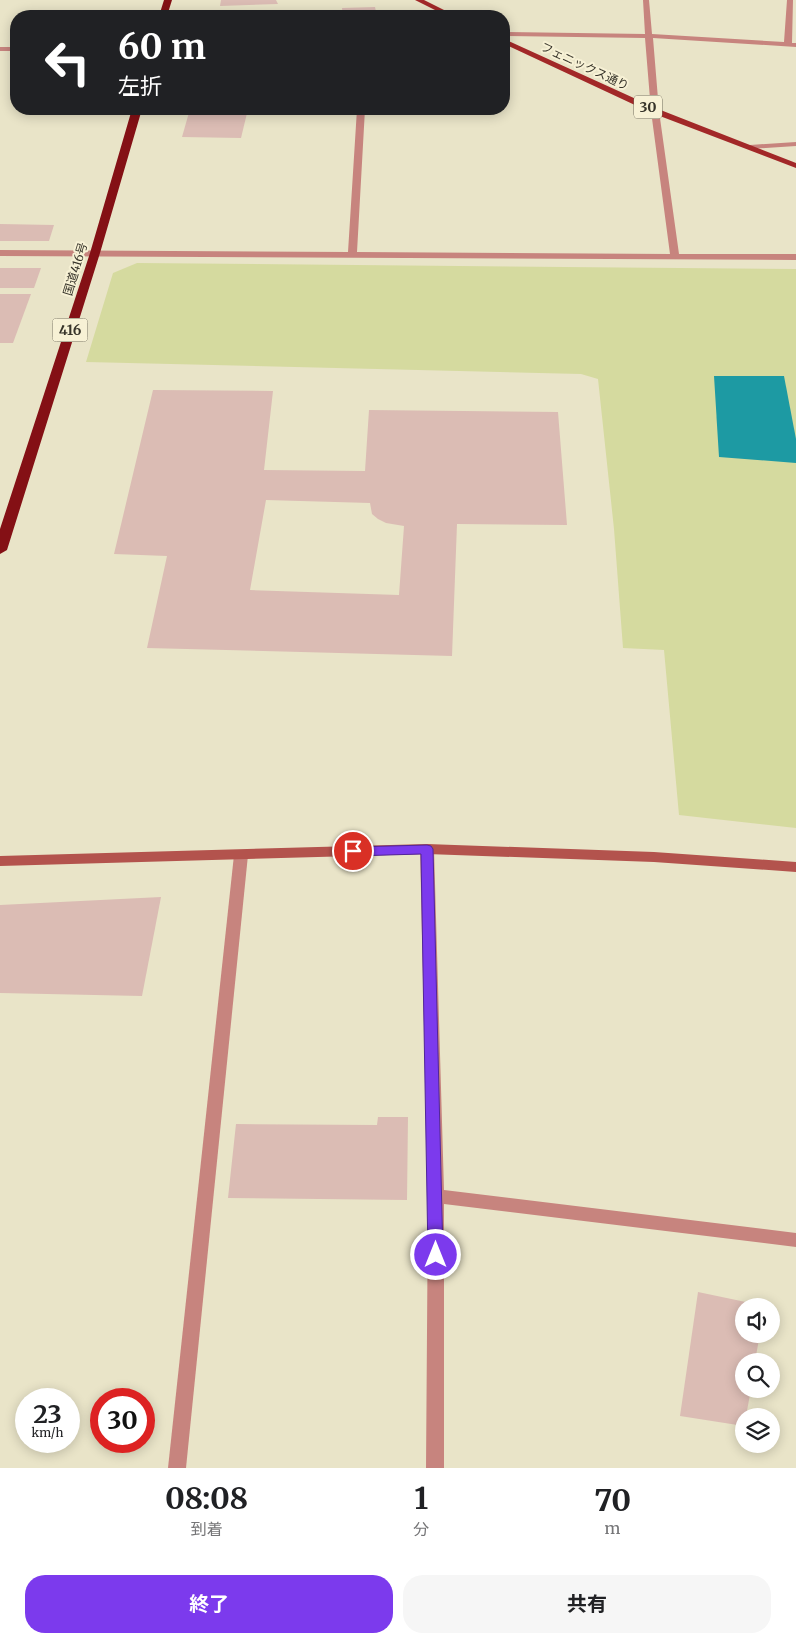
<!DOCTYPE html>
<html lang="ja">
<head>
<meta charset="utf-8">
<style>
	:root { --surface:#fff; --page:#f6f6f6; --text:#202124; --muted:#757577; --accent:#7c3aed }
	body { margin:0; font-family:Merriweather,"Noto Sans JP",serif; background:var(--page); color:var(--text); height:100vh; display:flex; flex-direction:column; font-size:19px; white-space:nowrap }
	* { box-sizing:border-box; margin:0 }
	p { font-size:16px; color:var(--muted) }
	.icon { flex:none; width:28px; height:28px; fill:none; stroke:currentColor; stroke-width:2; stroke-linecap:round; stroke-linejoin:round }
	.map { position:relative; height:1468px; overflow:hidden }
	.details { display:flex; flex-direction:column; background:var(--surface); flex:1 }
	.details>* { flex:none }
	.hud { position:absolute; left:10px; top:10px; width:500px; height:105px; border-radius:20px; box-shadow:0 2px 12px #0003; background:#202124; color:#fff; overflow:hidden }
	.buttons { position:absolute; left:735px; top:1298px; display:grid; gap:10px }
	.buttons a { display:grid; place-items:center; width:45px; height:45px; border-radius:50%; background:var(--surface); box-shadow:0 2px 12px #0003; font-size:25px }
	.speed { position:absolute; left:15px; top:1388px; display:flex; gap:10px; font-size:25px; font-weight:700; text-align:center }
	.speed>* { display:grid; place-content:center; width:65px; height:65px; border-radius:50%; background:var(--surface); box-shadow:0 2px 12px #0003; line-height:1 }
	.speed small { font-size:12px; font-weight:400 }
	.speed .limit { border:8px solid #d22; background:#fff; color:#111 }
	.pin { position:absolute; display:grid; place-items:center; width:42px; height:42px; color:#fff; margin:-21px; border:2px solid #fff; border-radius:50%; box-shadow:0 1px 5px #0007 }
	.me { position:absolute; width:55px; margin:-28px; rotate:0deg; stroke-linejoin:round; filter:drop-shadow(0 0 4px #0008) }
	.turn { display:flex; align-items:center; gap:18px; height:105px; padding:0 25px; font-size:22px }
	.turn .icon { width:65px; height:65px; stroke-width:2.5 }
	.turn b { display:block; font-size:35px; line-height:42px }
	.eta { display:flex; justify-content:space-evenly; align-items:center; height:85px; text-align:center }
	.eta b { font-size:30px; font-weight:700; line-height:35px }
	.primary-button { display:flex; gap:10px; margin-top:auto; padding:10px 25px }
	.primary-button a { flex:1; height:58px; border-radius:20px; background:var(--accent); color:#fff; font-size:20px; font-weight:700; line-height:58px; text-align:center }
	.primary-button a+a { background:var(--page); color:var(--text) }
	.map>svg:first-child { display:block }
	.green { fill:#d5da9f }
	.water { fill:#1d9aa3 }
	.building { fill:#dbbcb4; fill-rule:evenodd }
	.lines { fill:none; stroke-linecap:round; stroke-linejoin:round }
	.street { fill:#c7847e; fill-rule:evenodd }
	.secondary { fill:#b3534d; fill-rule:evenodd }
	.primary { fill:#a22828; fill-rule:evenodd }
	.highway { fill:#841015; fill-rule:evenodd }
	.route { fill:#7c3aed; stroke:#51269a }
	.labels { text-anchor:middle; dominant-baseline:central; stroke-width:4; stroke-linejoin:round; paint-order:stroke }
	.far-street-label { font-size:12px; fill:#37342a; stroke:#f7f1d5 }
	.shield { fill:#f7f1d5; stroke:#716d5d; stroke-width:1 }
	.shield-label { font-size:14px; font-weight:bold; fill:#37342a }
</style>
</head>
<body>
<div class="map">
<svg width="796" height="1468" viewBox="0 0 796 1468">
	<rect width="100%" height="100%" fill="#e9e4c8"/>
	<polygon class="green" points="137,263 796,269 796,828 679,815 664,650 623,648 614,529 598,379 581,374 86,362 113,273"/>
	<polygon class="water" points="714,376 784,376 796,439 796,463 719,457"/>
	<g class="building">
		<polygon points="221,0 276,0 278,4 220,6"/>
		<polygon points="375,7 377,16 343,16 342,8"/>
		<polygon points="190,109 248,109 241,138 182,137"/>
		<polygon points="252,109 332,109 331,113 251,113"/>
		<polygon points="0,224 54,225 49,241 0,241"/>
		<polygon points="0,268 41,268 34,288 0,288"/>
		<polygon points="0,294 31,294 13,343 0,343"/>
		<path d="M153,390L273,391L264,470L365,471L369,410L558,412L567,525L457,524L452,656L147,648L167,556L114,554ZM266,500L370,503L372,514L378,519L386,523L404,526L399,595L250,590Z"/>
		<polygon points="161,897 142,996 0,993 0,905"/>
		<polygon points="378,1117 408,1117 407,1200 228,1198 236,1124 377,1125"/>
		<polygon points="698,1292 760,1305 744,1306 744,1334 760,1334 755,1361 744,1361 744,1389 751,1389 746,1416 744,1416 744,1426 680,1416"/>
	</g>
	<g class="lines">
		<g class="street">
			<polygon points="643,0 649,0 652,34 784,42 787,0 793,0 792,43 796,43 796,47 653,38 659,111 679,254 796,254 796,260 0,256 0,250 348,252 357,109 365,109 357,252 670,254 651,111 645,38 504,36 504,32 645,34"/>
			<rect x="0" y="47" width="16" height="4"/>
			<polygon points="796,142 796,146 750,149 746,147 750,145"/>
			<polygon points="427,844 432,845 434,849 444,1190 796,1233 796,1247 444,1204 444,1468 426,1468 428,1196 420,849 422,845"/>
			<polygon points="241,850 246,851 248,855 186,1468 168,1468 234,855 236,851"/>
		</g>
		<polygon class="secondary" points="427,844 654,852 796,862 796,872 654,862 427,854 0,866 0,856"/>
		<g class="primary">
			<polygon points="415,0 424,0 456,16 447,16"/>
			<polygon points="504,39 658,109 796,163 796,168 652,113 504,44"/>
		</g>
		<g class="highway">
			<polygon points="164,0 172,0 167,16 159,16"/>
			<polygon points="132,109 142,109 100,253 7,550 0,554 0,529 90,253"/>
		</g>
	</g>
	<polygon class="route" points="427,845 431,846 433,849 443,1255 441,1259 436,1261 430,1259 428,1255 421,854 353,856 349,855 347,851 349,848 353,847"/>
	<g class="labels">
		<g class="far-street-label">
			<text transform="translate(585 66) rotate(25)">フェニックス通り</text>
			<text transform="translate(75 269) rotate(-73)">国道416号</text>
		</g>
		<g class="shield">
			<rect x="634" y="95.5" width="28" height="23" rx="4"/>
			<rect x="52.5" y="318.5" width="35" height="23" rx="4"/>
		</g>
		<g class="shield-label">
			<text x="648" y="107">30</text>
			<text x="70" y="330">416</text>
		</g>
	</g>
</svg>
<div class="buttons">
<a><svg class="icon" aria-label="sound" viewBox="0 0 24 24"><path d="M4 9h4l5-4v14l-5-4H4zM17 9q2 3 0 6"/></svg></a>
<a><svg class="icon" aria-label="search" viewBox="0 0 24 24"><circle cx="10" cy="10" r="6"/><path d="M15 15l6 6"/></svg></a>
<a><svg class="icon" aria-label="layers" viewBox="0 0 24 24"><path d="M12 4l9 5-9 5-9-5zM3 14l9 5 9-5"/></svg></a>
</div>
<div class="speed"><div>23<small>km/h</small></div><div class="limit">30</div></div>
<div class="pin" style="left:353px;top:851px;background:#d93025"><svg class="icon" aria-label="arrive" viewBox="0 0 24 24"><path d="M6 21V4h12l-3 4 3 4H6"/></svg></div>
<svg class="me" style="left:436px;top:1255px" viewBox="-20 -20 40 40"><circle r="17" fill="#7c3aed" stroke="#fff" stroke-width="3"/><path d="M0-11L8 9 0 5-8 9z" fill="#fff"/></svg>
<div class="hud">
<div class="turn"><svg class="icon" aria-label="left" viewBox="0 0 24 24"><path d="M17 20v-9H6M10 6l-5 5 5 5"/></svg><div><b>60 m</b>左折</div></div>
</div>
</div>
<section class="details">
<div class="eta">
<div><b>08:08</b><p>到着</p></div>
<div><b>1</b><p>分</p></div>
<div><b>70</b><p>m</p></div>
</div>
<div class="primary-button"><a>終了</a><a>共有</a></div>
</section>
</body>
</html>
